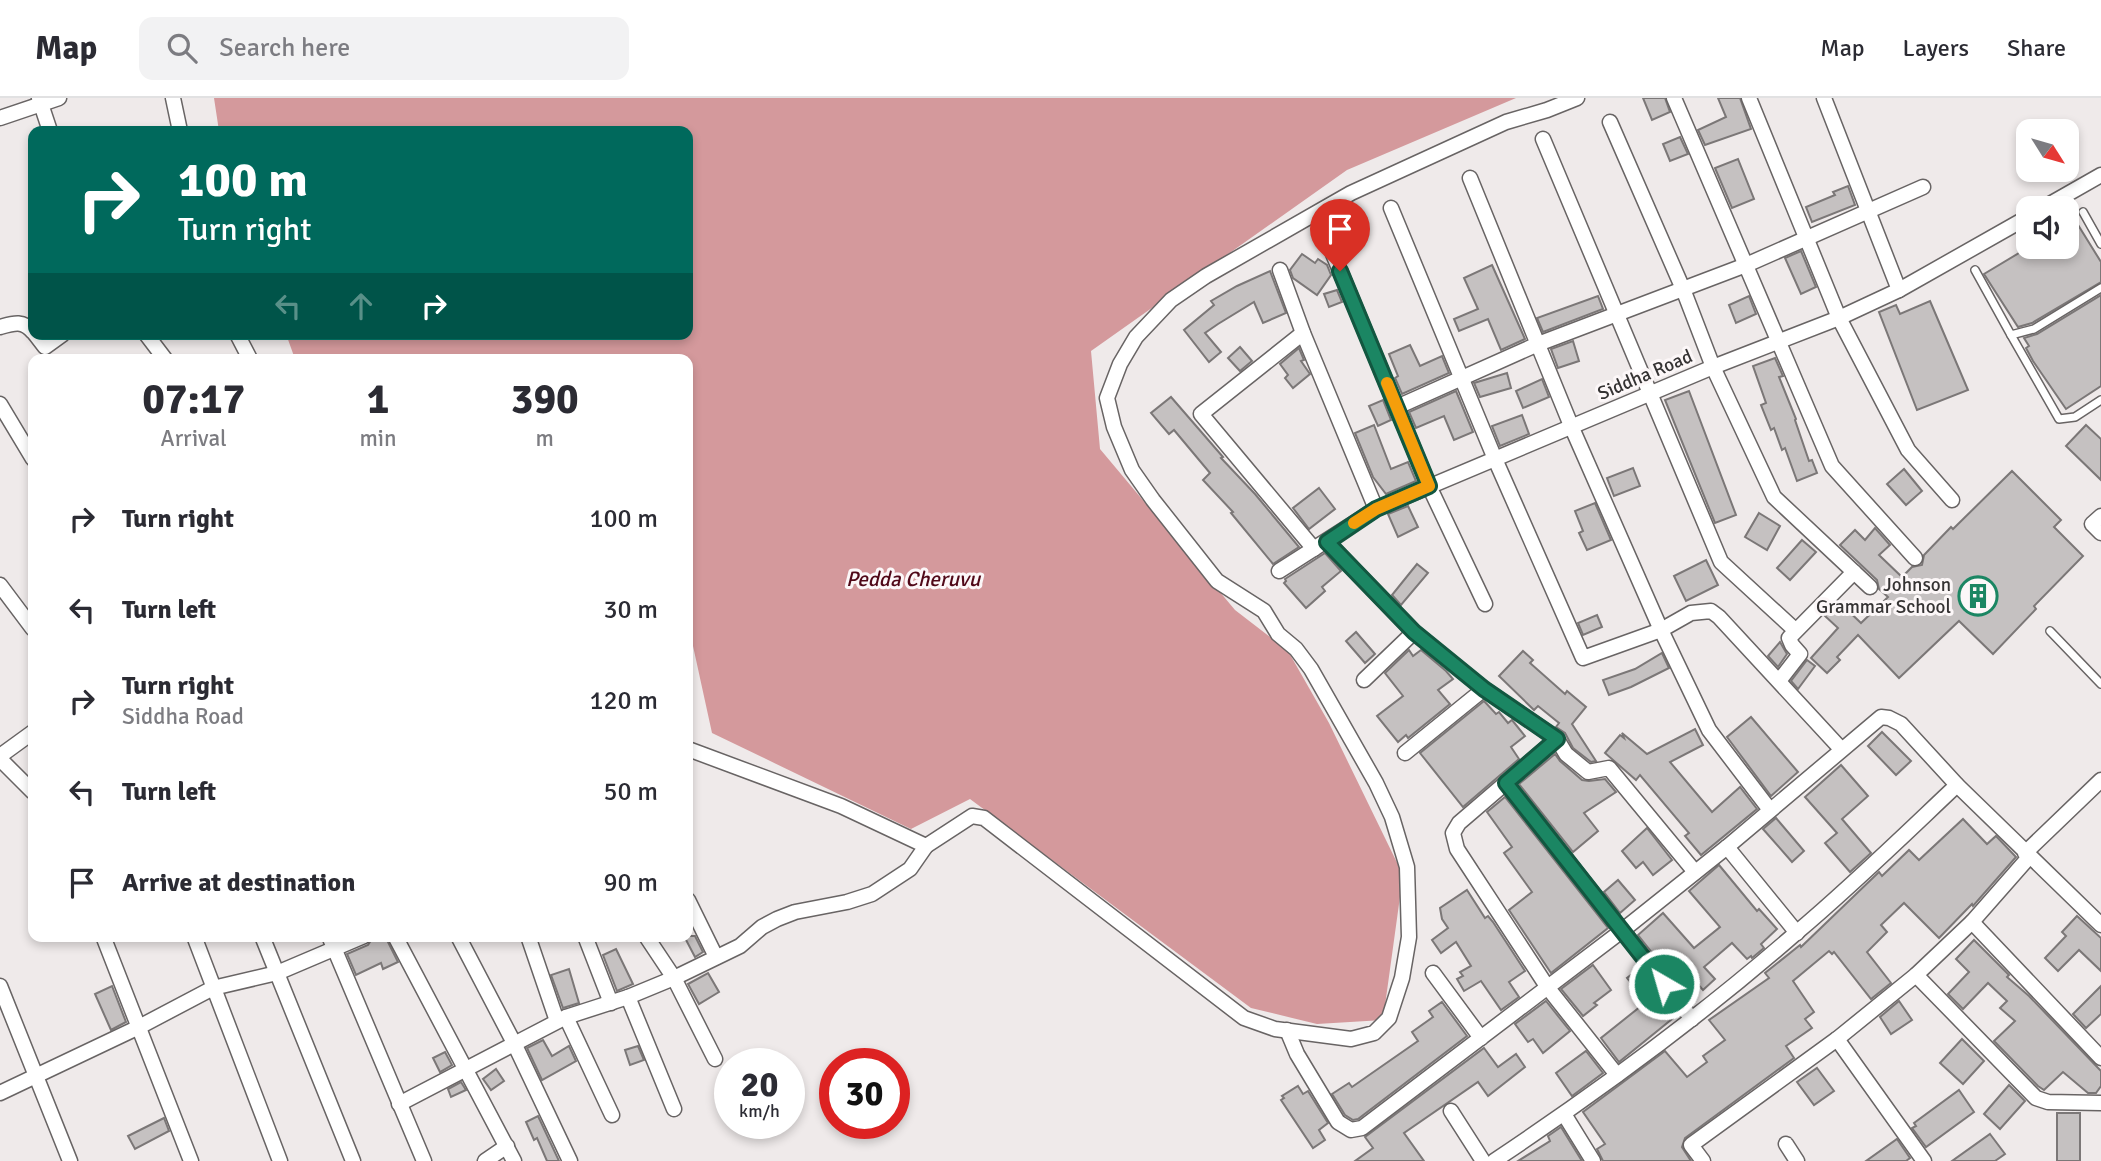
<!DOCTYPE html>
<html lang="en">
<head>
<meta charset="utf-8">
<style>
	:root { --surface:#fff; --page:#f2f2f3; --text:#2b2b33; --muted:#7c7c81; --line:#e1e1e2 }
	body { margin:0; font-family:Signika,sans-serif; background:var(--page); color:var(--text); height:100vh; display:flex; flex-direction:column; font-size:26px; white-space:nowrap }
	* { box-sizing:border-box; margin:0 }
	p { font-size:23px; color:var(--muted) }
	.icon { flex:none; width:38px; height:38px; fill:none; stroke:currentColor; stroke-width:2; stroke-linecap:round; stroke-linejoin:round }
	.map { position:relative; flex:1; overflow:hidden }
	.drawer { position:absolute; left:28px; top:256px; width:665px; height:588px; display:flex; flex-direction:column; background:var(--surface); border-radius:14px; box-shadow:0 4px 10px #0003 }
	.drawer>* { flex:none }
	.guide { position:absolute; left:28px; top:28px; width:665px; height:214px; border-radius:14px; box-shadow:0 4px 10px #0003; background:#00695c; color:#fff; overflow:hidden }
	.needle { width:46px; rotate:127deg }
	.fabs { position:absolute; left:2016px; top:21px; display:grid; gap:14px }
	.fabs a { display:grid; place-items:center; width:63px; height:63px; border-radius:14px; background:var(--surface); box-shadow:0 4px 10px #0003; font-size:35px }
	.speed { position:absolute; left:714px; top:950px; display:flex; gap:14px; font-size:35px; font-weight:700; text-align:center }
	.speed>* { display:grid; place-content:center; width:91px; height:91px; border-radius:50%; background:var(--surface); box-shadow:0 4px 10px #0003; line-height:1 }
	.speed small { font-size:18px; font-weight:400 }
	.speed .limit { border:10px solid #d22; background:#fff; color:#111 }
	.pin { position:absolute; display:grid; place-items:center; width:60px; height:60px; color:#fff; margin:-72px -30px; border-radius:50% 50% 50% 0; rotate:-45deg; box-shadow:0 0 7px #0007 }
	.pin .icon { rotate:45deg }
	.me { position:absolute; width:77px; margin:-38px; rotate:322deg; stroke-linejoin:round; filter:drop-shadow(0 0 5px #0008) }
	.turn { display:flex; align-items:center; gap:24px; height:147px; padding:0 35px; font-size:32px }
	.turn .icon { width:91px; height:91px; stroke-width:2.5 }
	.turn b { display:block; font-size:49px; line-height:60px }
	.lanes { display:flex; align-items:center; height:66px; padding:0 35px; background:#0003; justify-content:center; gap:35px; direction:ltr }
	.lanes .off { opacity:.35 }
	.eta { display:flex; justify-content:space-evenly; align-items:center; height:119px; text-align:center }
	.eta b { font-size:42px; font-weight:700; line-height:49px }
	ul { padding:0; list-style:none }
	li { display:flex; align-items:center; gap:21px; height:91px; padding:0 35px }
	li div { flex:1 }
	li b { display:block; font-size:26px }
	li em { font-style:normal }
	header { display:flex; align-items:center; gap:42px; box-sizing:border-box; height:98px; padding:0 35px; background:var(--surface); border-bottom:2px solid var(--line) }
	header strong { font-size:33px }
	nav { display:flex; gap:38px; margin-inline-start:auto; font-size:24px }
	.search { width:490px; height:63px; background:var(--page); display:flex; align-items:center; gap:18px; box-sizing:border-box; padding:0 24px; border-radius:14px; color:var(--muted); font-size:26px }
	.map>svg:first-child { display:block }
	.water { fill:#d4999c }
	.building { fill:#c5c1c1; stroke:#7b7777; stroke-width:2 }
	.lines { fill:none; stroke-linecap:round; stroke-linejoin:round }
	.lane-casing { stroke:#686464; stroke-width:10 }
	.street-casing { stroke:#686464; stroke-width:17 }
	.lane { stroke:#fff; stroke-width:7 }
	.street { stroke:#fff; stroke-width:14 }
	.route-casing { stroke:#125740; stroke-width:18 }
	.route { stroke:#1b8663; stroke-width:12 }
	.slow { stroke:#f59e0b; stroke-width:12 }
	.labels { text-anchor:middle; dominant-baseline:central; stroke-width:6; stroke-linejoin:round; paint-order:stroke }
	.street-label { font-size:19px; fill:#353333; stroke:#fcf7f8 }
	.poi-label { font-size:19px; fill:#353333; stroke:#fcf7f8; text-anchor:end }
	.water-label { font-size:21px; font-style:italic; fill:#500818; stroke:#fcf7f8 }
</style>
</head>
<body>
<header>
<strong>Map</strong>
<div class="search"><svg class="icon" aria-label="search" viewBox="0 0 24 24"><circle cx="10" cy="10" r="6"/><path d="M15 15l6 6"/></svg>Search here</div>
<nav><a>Map</a><a>Layers</a><a>Share</a></nav>
</header>
<div class="map">
<svg width="2101" height="1063" viewBox="0 0 2101 1063">
	<rect width="100%" height="100%" fill="#efeaea"/>
	<polygon class="water" points="214,0 1516,0 1347,72 1091,253 1100,351 1235,512 1288,553 1329,625 1403,777 1383,922 1317,926 1251,910 970,701 911,731 712,635 693,548 688,542 688,261 295,261 286,236 688,236 688,33 219,33"/>
	<g class="building">
		<polygon points="1643,0 1665,0 1670,14 1652,22"/>
		<polygon points="1718,0 1740,0 1751,31 1705,47 1698,32 1726,19"/>
		<polygon points="1680,39 1688,56 1670,63 1663,46"/>
		<polygon points="1738,61 1754,101 1732,110 1715,70"/>
		<polygon points="1848,88 1855,107 1812,124 1806,109 1835,97 1833,94"/>
		<polygon points="2075,122 2101,164 2101,184 2032,225 2018,229 1984,176 2029,149 2067,149 2067,128"/>
		<polygon points="1801,153 1816,189 1801,196 1785,160"/>
		<polygon points="1302,156 1315,165 1318,161 1327,167 1331,177 1317,197 1293,180 1290,172"/>
		<polygon points="1492,167 1525,241 1501,252 1488,221 1459,233 1454,221 1478,211 1464,180"/>
		<polygon points="1270,173 1286,215 1263,225 1254,204 1218,226 1205,235 1221,254 1209,264 1184,232 1214,207 1211,203 1237,188"/>
		<polygon points="1337,192 1342,204 1329,209 1324,196"/>
		<polygon points="2101,197 2101,288 2066,311 2033,263 2026,250 2029,248 2024,240 2037,236"/>
		<polygon points="1598,198 1603,211 1543,234 1537,220"/>
		<polygon points="1749,198 1756,216 1736,225 1729,207"/>
		<polygon points="1930,203 1968,292 1917,312 1879,214 1896,207 1900,216"/>
		<polygon points="1573,243 1579,263 1558,270 1551,251"/>
		<polygon points="1410,247 1420,268 1442,258 1449,275 1402,296 1395,280 1398,278 1389,256"/>
		<polygon points="1240,249 1252,263 1240,273 1228,260"/>
		<polygon points="1299,250 1304,262 1301,263 1310,276 1293,290 1285,280 1288,277 1280,266"/>
		<polygon points="1775,260 1783,278 1779,279 1796,321 1795,322 1809,363 1812,362 1817,375 1797,383 1785,350 1782,352 1774,330 1771,332 1761,307 1766,305 1753,268"/>
		<polygon points="1507,275 1511,290 1480,299 1474,285"/>
		<polygon points="1542,281 1549,299 1523,310 1516,293"/>
		<polygon points="1456,293 1473,334 1454,342 1444,318 1416,330 1409,314"/>
		<polygon points="1689,293 1736,417 1715,425 1665,302"/>
		<polygon points="1171,299 1223,359 1221,360 1255,396 1299,449 1273,466 1231,415 1233,414 1203,382 1210,375 1174,332 1169,336 1151,315"/>
		<polygon points="1383,302 1391,322 1378,328 1369,308"/>
		<polygon points="1522,317 1529,336 1500,348 1492,328"/>
		<polygon points="1374,327 1391,371 1408,364 1416,383 1386,396 1373,379 1355,335"/>
		<polygon points="2086,327 2101,341 2101,382 2066,348"/>
		<polygon points="1633,370 1640,388 1614,398 1607,380"/>
		<polygon points="1904,371 1922,393 1906,407 1887,386"/>
		<polygon points="2012,373 2061,422 2054,429 2083,458 2034,508 2036,511 1993,556 1959,523 1899,580 1858,537 1837,559 1840,562 1827,575 1811,560 1838,530 1825,518 1839,504 1861,525 1888,499 1879,491 1877,482 1840,447 1855,432 1865,442 1875,430 1890,447 1879,457 1902,479 1912,469 1922,467 1924,457 1951,429 1953,431"/>
		<polygon points="1319,390 1335,411 1309,431 1293,410"/>
		<polygon points="1595,405 1611,442 1587,452 1579,435 1583,433 1575,413"/>
		<polygon points="1408,408 1418,429 1398,439 1388,416"/>
		<polygon points="1759,415 1780,428 1767,452 1745,439"/>
		<polygon points="1802,442 1816,454 1790,482 1777,470"/>
		<polygon points="1325,455 1341,473 1322,489 1325,493 1306,510 1284,485 1286,483 1285,481"/>
		<polygon points="1706,462 1718,487 1686,503 1674,478"/>
		<polygon points="1417,466 1428,475 1401,507 1392,497"/>
		<polygon points="1597,517 1602,529 1583,537 1578,525"/>
		<polygon points="1356,534 1375,556 1365,565 1346,543"/>
		<polygon points="1780,544 1787,556 1778,569 1768,558"/>
		<polygon points="1409,552 1413,558 1421,552 1446,573 1453,581 1438,592 1450,606 1408,640 1406,637 1398,644 1377,618 1403,598 1385,575"/>
		<polygon points="1523,553 1533,562 1530,565 1565,596 1567,593 1586,609 1572,626 1596,663 1591,664 1573,650 1565,635 1556,629 1559,625 1538,608 1534,612 1499,578"/>
		<polygon points="1662,555 1669,570 1631,589 1609,597 1603,582 1635,571"/>
		<polygon points="1807,562 1815,568 1798,591 1791,583"/>
		<polygon points="1484,603 1496,616 1499,614 1508,625 1512,622 1525,638 1511,649 1519,661 1463,709 1420,655"/>
		<polygon points="1751,619 1798,674 1771,698 1727,639"/>
		<polygon points="1695,631 1703,647 1670,664 1712,714 1740,689 1757,711 1701,757 1685,738 1689,735 1640,677 1636,682 1605,655 1620,637 1624,640 1622,635 1647,656"/>
		<polygon points="1882,634 1911,663 1896,677 1868,648"/>
		<polygon points="1555,656 1560,663 1582,682 1589,683 1605,681 1616,694 1584,715 1598,733 1573,754 1519,686"/>
		<polygon points="1841,667 1868,698 1842,721 1871,755 1850,774 1825,745 1837,735 1805,699"/>
		<polygon points="1505,699 1608,830 1551,875 1509,812 1532,794 1504,755 1512,749 1487,714"/>
		<polygon points="1776,720 1804,753 1792,764 1763,731"/>
		<polygon points="1963,721 1987,746 1996,738 2016,759 1973,808 1972,806 1939,840 1904,805 1881,827 1887,834 1867,854 1891,885 1871,901 1834,854 1832,856 1829,853 1793,883 1814,914 1805,921 1812,930 1786,948 1794,960 1685,1040 1682,1049 1691,1063 1603,1063 1597,1051 1605,1046 1583,1014 1665,953 1687,979 1707,964 1703,958 1725,942 1709,922 1769,880 1765,875 1800,847 1801,849 1879,774 1882,778 1909,752 1919,762"/>
		<polygon points="1647,730 1672,762 1653,777 1643,764 1636,770 1622,753"/>
		<polygon points="1719,767 1757,813 1759,811 1777,831 1761,846 1764,850 1752,860 1751,858 1747,861 1732,845 1704,869 1715,881 1703,892 1688,875 1677,886 1638,837 1663,815 1694,850 1720,829 1689,793"/>
		<polygon points="1618,782 1635,802 1620,815 1604,794"/>
		<polygon points="1467,792 1485,820 1488,818 1493,824 1525,873 1509,884 1519,899 1501,912 1481,883 1464,893 1457,881 1463,878 1460,874 1471,868 1456,844 1441,855 1432,842 1448,830 1442,821 1440,810"/>
		<polygon points="2077,818 2101,840 2101,873 2079,852 2058,873 2045,860 2066,838 2062,834"/>
		<polygon points="374,838 385,838 398,864 383,871 381,865 356,877 347,856 368,847"/>
		<polygon points="684,838 695,838 703,854 695,859"/>
		<polygon points="1974,842 2009,877 2007,879 2029,898 2101,973 2101,988 2096,995 2088,995 2063,974 2044,992 2038,988 1994,943 2015,923 2000,910 2007,903 1988,885 1963,911 1948,896 1969,874 1956,861"/>
		<polygon points="616,851 633,886 617,893 603,857"/>
		<polygon points="1593,867 1611,892 1594,905 1597,907 1583,918 1561,891"/>
		<polygon points="1640,870 1677,917 1619,964 1601,940 1646,904 1627,880"/>
		<polygon points="569,871 579,905 563,910 551,877"/>
		<polygon points="708,875 719,894 699,906 688,886"/>
		<polygon points="112,888 126,924 111,932 95,896"/>
		<polygon points="2101,888 2101,916 2086,930 2073,916"/>
		<polygon points="1546,903 1570,933 1543,955 1533,941 1528,944 1515,926"/>
		<polygon points="1899,903 1912,922 1891,936 1880,919"/>
		<polygon points="1442,904 1467,938 1358,1021 1353,1022 1345,1017 1332,996 1349,985 1352,989 1418,943 1412,934 1433,919 1429,913"/>
		<polygon points="1962,941 1984,963 1963,986 1940,965"/>
		<polygon points="543,942 552,958 569,948 576,963 542,982 527,950"/>
		<polygon points="638,948 644,962 630,967 625,952"/>
		<polygon points="1484,950 1498,969 1516,956 1525,969 1488,998 1478,984 1404,1035 1424,1063 1355,1063 1373,1050 1365,1039"/>
		<polygon points="1586,953 1603,975 1572,998 1556,975"/>
		<polygon points="445,954 452,967 440,974 433,960"/>
		<polygon points="1817,970 1834,993 1814,1007 1797,984"/>
		<polygon points="496,971 504,983 491,992 483,981"/>
		<polygon points="461,984 466,992 451,999 448,991"/>
		<polygon points="2009,987 2025,1003 2000,1031 1984,1016"/>
		<polygon points="1298,988 1303,996 1308,993 1328,1025 1319,1032 1325,1042 1313,1050 1281,1002 1284,1000 1282,998"/>
		<polygon points="1959,992 1974,1014 1926,1049 1912,1030 1916,1028 1914,1025"/>
		<rect x="2057" y="1015" width="23" height="48"/>
		<polygon points="538,1018 559,1063 547,1063 537,1040 534,1042 526,1024"/>
		<polygon points="164,1020 169,1033 135,1051 128,1038"/>
		<polygon points="1561,1029 1582,1063 1518,1063 1550,1043 1548,1038"/>
		<polygon points="1990,1036 2005,1056 1995,1063 1952,1063"/>
		<polygon points="1897,1041 1910,1060 1906,1063 1866,1063"/>
	</g>
	<g class="lines">
		<g class="lane-casing">
			<g id="lane">
				<polyline points="2083,114 2101,146"/>
				<polyline points="1975,172 2011,237 2034,231 2101,190"/>
				<polyline points="2011,237 2059,321 2075,319 2101,302"/>
				<polyline points="2050,533 2101,586"/>
			</g>
		</g>
		<g class="street-casing">
			<g id="street">
				<polyline points="39,0 50,33"/>
				<polyline points="173,0 180,33"/>
				<polyline points="1674,0 1832,368 1915,460"/>
				<polyline points="1749,0 1839,220 1908,352 1952,402"/>
				<polyline points="1824,0 1899,192"/>
				<polyline points="0,20 59,0"/>
				<polyline points="1610,24 1683,191 1713,269 1774,399 1870,489"/>
				<polyline points="1543,41 1721,464 1795,532"/>
				<polyline points="1470,80 1572,330 1661,532 1709,632 1770,712"/>
				<polyline points="1391,110 1495,361 1583,560 1661,532 1691,515 1711,513 1719,519 1841,651"/>
				<polyline points="2043,110 2101,77"/>
				<polyline points="1331,151 1429,388 1485,506"/>
				<polyline points="1280,172 1303,235 1376,411"/>
				<path d="M0,229C14,225 23,222 33,234"/>
				<polyline points="1303,235 1201,316 1314,451"/>
				<polyline points="35,236 45,249 63,236"/>
				<polyline points="146,236 165,261"/>
				<polyline points="237,236 250,261"/>
				<polyline points="0,306 33,361"/>
				<polyline points="1397,309 1538,246 1746,167 1923,89"/>
				<polyline points="2101,418 2092,426 2101,435"/>
				<polyline points="1327,444 1414,534 1484,591 1557,641 1566,656 1588,674 1609,670 1695,774"/>
				<polyline points="1279,473 1376,411 1713,269 1839,220 1899,192 2028,119"/>
				<polyline points="0,487 33,531"/>
				<polyline points="1364,582 1414,534"/>
				<polyline points="1779,583 1800,556 1792,547 1789,540 1854,474"/>
				<polyline points="1557,641 1459,725 1453,735 1457,751 1548,890 1617,977"/>
				<polyline points="688,651 841,708 926,748 972,718 984,720 1244,920 1275,931 1351,941 1374,935 1389,920 1402,880 1409,839 1407,769 1392,719 1376,685 1311,571 1296,551 1278,536 1264,513 1217,483 1153,402 1132,372 1114,329 1107,300 1120,266 1136,239 1171,202 1206,178 1351,95 1506,24 1547,12 1577,0"/>
				<polyline points="1405,655 1484,591"/>
				<polyline points="0,658 33,634"/>
				<polyline points="0,661 33,694"/>
				<polyline points="1506,685 1692,921"/>
				<polyline points="1727,749 1797,835"/>
				<polyline points="2025,755 2101,682"/>
				<polyline points="688,802 716,859"/>
				<polyline points="1972,824 2101,960"/>
				<polyline points="103,838 191,1063"/>
				<polyline points="194,838 280,1063"/>
				<polyline points="262,838 353,1063"/>
				<polyline points="329,838 424,1063"/>
				<polyline points="395,838 514,1063"/>
				<polyline points="458,838 514,945 570,1063"/>
				<polyline points="528,838 557,923"/>
				<polyline points="585,838 611,905"/>
				<polyline points="646,838 674,880 715,961"/>
				<polyline points="1433,875 1481,940"/>
				<polyline points="1916,877 2036,1000 2048,1004 2101,1005"/>
				<polyline points="0,888 70,1063"/>
				<polyline points="628,899 674,1011"/>
				<polyline points="566,919 612,1017"/>
				<polyline points="1287,932 1297,956 1338,1024 1351,1032 1362,1030 1623,832 1727,749 1881,619 1889,620 1901,626 1957,687 2101,827"/>
				<polyline points="1837,941 1924,1063"/>
				<polyline points="0,995 139,929 213,890 277,875 364,838"/>
				<polyline points="399,1006 566,919 628,899 674,880 740,848 762,829 777,821 795,814 847,804 872,796 910,771 926,748"/>
				<polyline points="1451,1013 1483,1063"/>
				<polyline points="1564,1016 1593,1063"/>
				<polyline points="1786,1046 1797,1063"/>
				<polyline points="485,1063 507,1048"/>
				<path d="M1494,1063C1599,993 1701,918 1796,835C1852,788 1904,737 1957,687"/>
				<polyline points="1703,1063 1691,1047 1837,941 1916,877 1972,824 2029,759"/>
			</g>
		</g>
		<use href="#lane" class="lane"/>
		<use href="#street" class="street"/>
	</g>
	<g class="lines">
		<g class="route-casing">
			<polyline id="route" points="1340,173 1429,388 1376,411 1327,444 1414,534 1484,591 1557,641 1506,685 1664,886"/>
		</g>
		<use href="#route" class="route"/>
		<polyline class="slow" points="1354,425 1376,411 1429,388 1387,285"/>
	</g>
	<defs>
		<g id="building-ring" transform="scale(2.0125)"><circle r="9.5" fill="#fcf7f8" stroke="#1b8663" stroke-width="1.5"/><path d="M-4-6H4V6H1V3H-1V6H-4ZM-2.5-4.3h1.7v1.8h-1.7ZM.8-4.3h1.7v1.8H.8ZM-2.5-1h1.7V.8h-1.7ZM.8-1h1.7V.8H.8Z" fill="#1b8663"/></g>
	</defs>
	<g fill-rule="evenodd">
		<use href="#building-ring" x="1978" y="498"/>
	</g>
	<g class="labels">
		<g class="street-label">
			<text transform="translate(1645 277) rotate(-23)">Siddha Road</text>
		</g>
		<g class="poi-label">
			<text x="1951" y="487">Johnson<tspan x="1951" dy="22">Grammar School</tspan></text>
		</g>
		<g class="water-label">
			<text x="913" y="481">Pedda Cheruvu</text>
		</g>
	</g>
</svg>
<div class="fabs">
<a><svg class="needle" viewBox="-14 -14 28 28"><path d="M0-13l5 13h-10z" fill="#e53935"/><path d="M0 13l5-13h-10z" fill="#7c7c81"/></svg></a>
<a><svg class="icon" aria-label="sound" viewBox="0 0 24 24"><path d="M4 9h4l5-4v14l-5-4H4zM17 9q2 3 0 6"/></svg></a>
</div>
<div class="speed"><div>20<small>km/h</small></div><div class="limit">30</div></div>
<div class="pin" style="left:1340px;top:173px;background:#d93025"><svg class="icon" aria-label="arrive" viewBox="0 0 24 24"><path d="M6 21V4h12l-3 4 3 4H6"/></svg></div>
<svg class="me" style="left:1664px;top:886px" viewBox="-20 -20 40 40"><circle r="17" fill="#1b8663" stroke="#fff" stroke-width="3"/><path d="M0-11L8 9 0 5-8 9z" fill="#fff"/></svg>
<div class="guide">
<div class="turn"><svg class="icon" aria-label="right" viewBox="0 0 24 24"><path d="M7 20v-9h11M14 6l5 5-5 5"/></svg><div><b>100 m</b>Turn right</div></div>
<div class="lanes"><svg class="icon off" aria-label="left" viewBox="0 0 24 24"><path d="M17 20v-9H6M10 6l-5 5 5 5"/></svg><svg class="icon off" aria-label="ahead" viewBox="0 0 24 24"><path d="M12 20V5M6 11l6-6 6 6"/></svg><svg class="icon" aria-label="right" viewBox="0 0 24 24"><path d="M7 20v-9h11M14 6l5 5-5 5"/></svg></div>
</div>
<section class="drawer">
<div class="eta">
<div><b>07:17</b><p>Arrival</p></div>
<div><b>1</b><p>min</p></div>
<div><b>390</b><p>m</p></div>
</div>
<ul>
<li><svg class="icon" aria-label="right" viewBox="0 0 24 24"><path d="M7 20v-9h11M14 6l5 5-5 5"/></svg><div><b>Turn right</b></div><em>100 m</em></li>
<li><svg class="icon" aria-label="left" viewBox="0 0 24 24"><path d="M17 20v-9H6M10 6l-5 5 5 5"/></svg><div><b>Turn left</b></div><em>30 m</em></li>
<li><svg class="icon" aria-label="right" viewBox="0 0 24 24"><path d="M7 20v-9h11M14 6l5 5-5 5"/></svg><div><b>Turn right</b><p>Siddha Road</p></div><em>120 m</em></li>
<li><svg class="icon" aria-label="left" viewBox="0 0 24 24"><path d="M17 20v-9H6M10 6l-5 5 5 5"/></svg><div><b>Turn left</b></div><em>50 m</em></li>
<li><svg class="icon" aria-label="arrive" viewBox="0 0 24 24"><path d="M6 21V4h12l-3 4 3 4H6"/></svg><div><b>Arrive at destination</b></div><em>90 m</em></li>
</ul>
</section>
</div>
</body>
</html>
